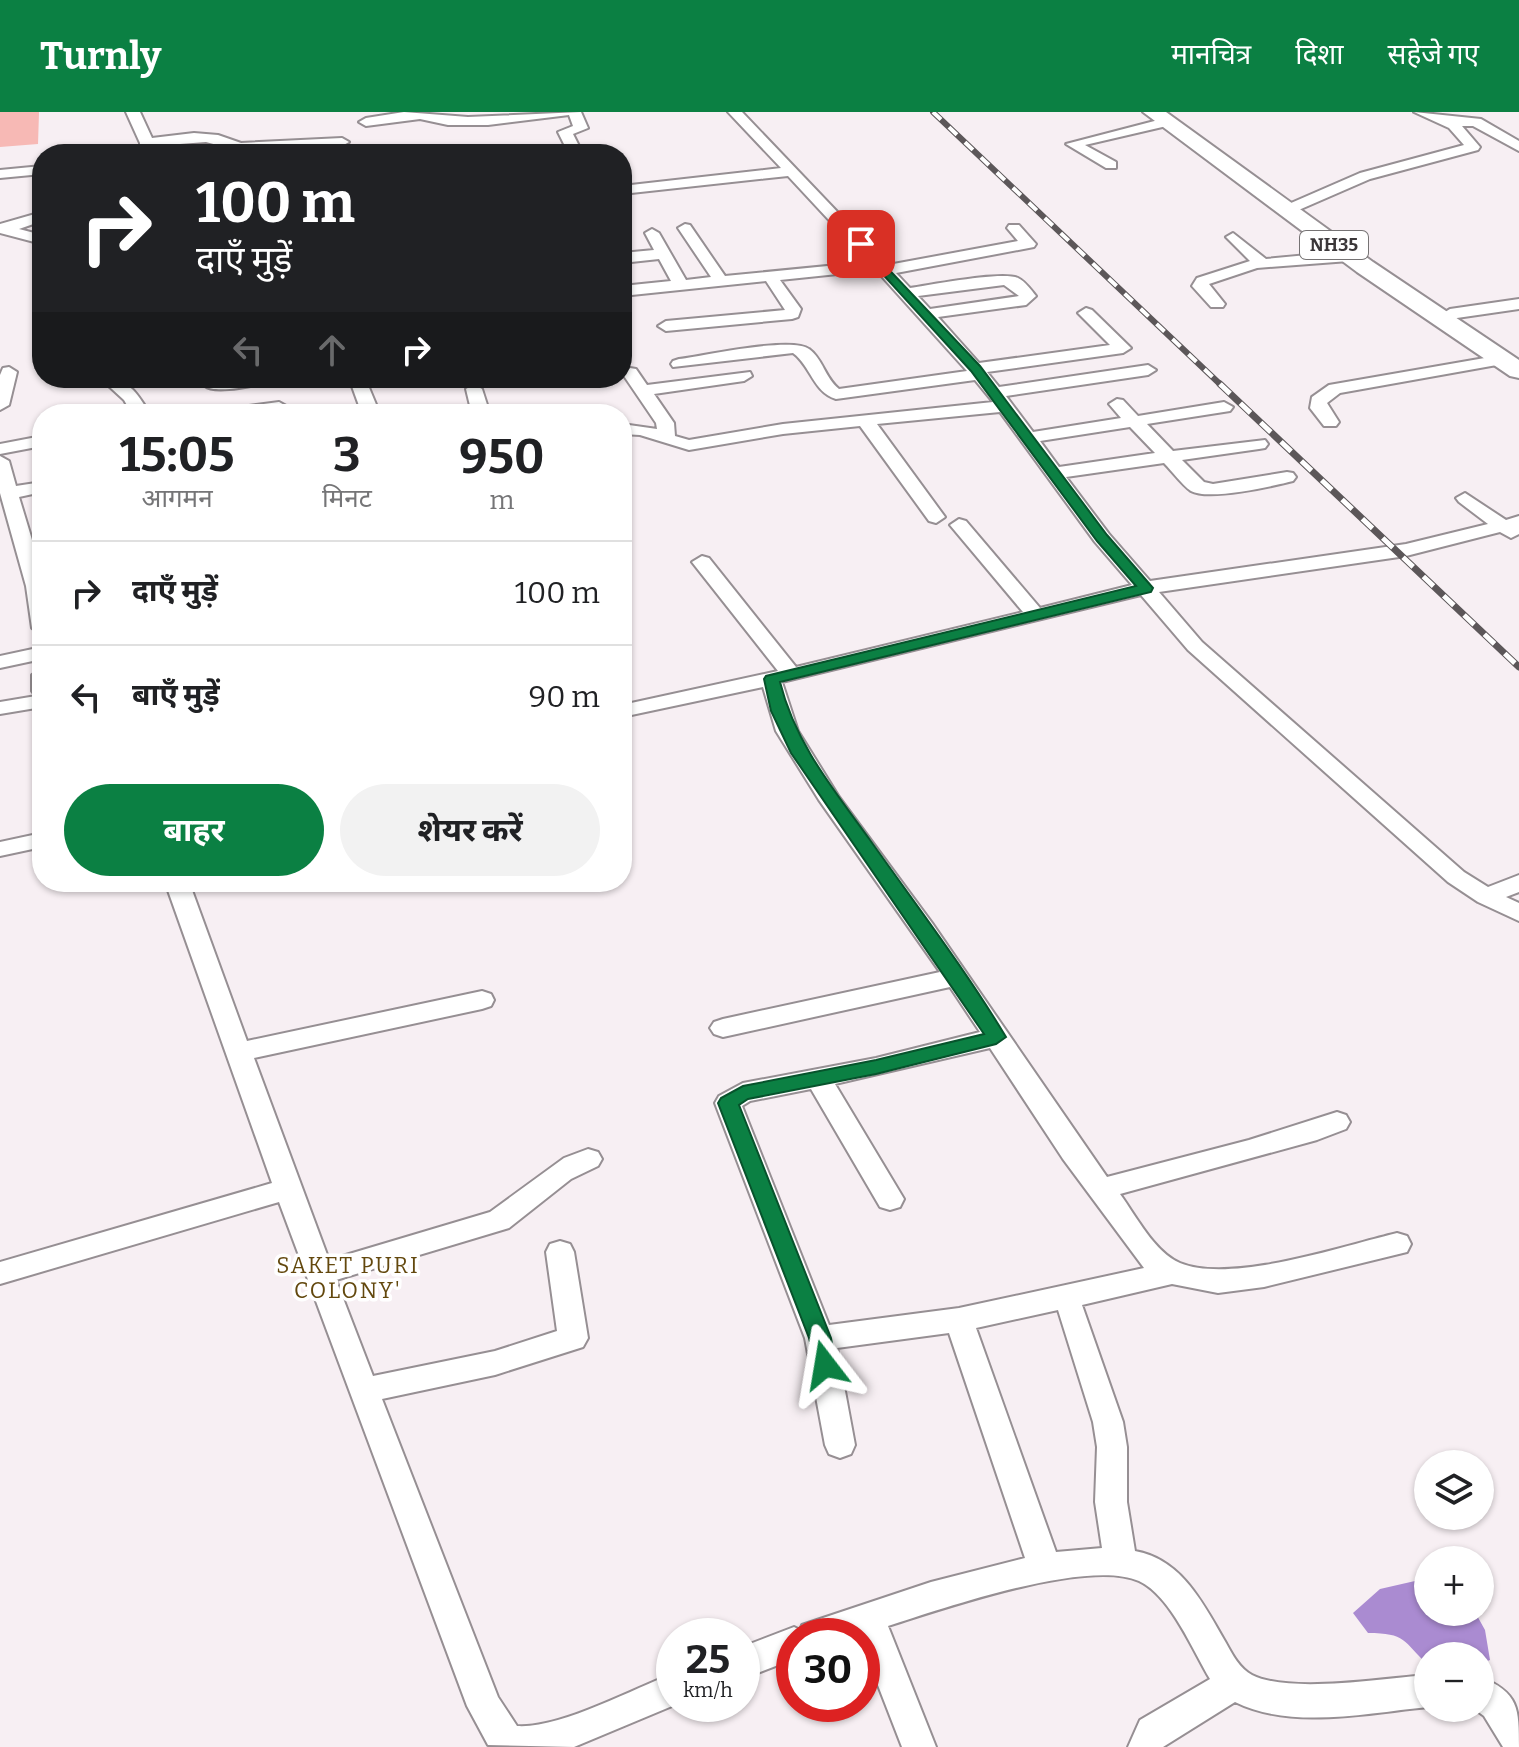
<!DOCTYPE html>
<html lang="hi">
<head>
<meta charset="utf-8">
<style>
	:root { --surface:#fff; --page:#f2f2f2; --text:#202124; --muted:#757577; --line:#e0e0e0; --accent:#0b8043 }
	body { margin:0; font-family:Bitter,"Noto Sans Devanagari",serif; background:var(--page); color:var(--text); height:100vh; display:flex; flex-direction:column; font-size:30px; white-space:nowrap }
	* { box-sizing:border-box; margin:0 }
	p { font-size:26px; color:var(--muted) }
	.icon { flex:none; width:44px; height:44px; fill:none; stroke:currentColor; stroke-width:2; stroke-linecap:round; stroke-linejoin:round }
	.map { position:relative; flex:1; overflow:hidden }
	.drawer { position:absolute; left:32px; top:292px; width:600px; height:488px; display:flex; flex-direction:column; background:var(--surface); border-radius:32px; box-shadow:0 2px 6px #0004 }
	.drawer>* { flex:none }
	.guide { position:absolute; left:32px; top:32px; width:600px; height:244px; border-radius:32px; box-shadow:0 2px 6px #0004; background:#202124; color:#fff; overflow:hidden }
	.tools { position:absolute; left:1414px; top:1338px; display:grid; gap:16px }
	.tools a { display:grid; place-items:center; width:80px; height:80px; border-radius:50%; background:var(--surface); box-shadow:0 2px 6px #0004; font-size:40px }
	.speed { position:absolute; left:656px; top:1506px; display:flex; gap:16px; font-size:40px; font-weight:700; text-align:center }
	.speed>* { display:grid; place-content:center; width:104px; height:104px; border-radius:50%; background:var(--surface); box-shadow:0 2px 6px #0004; line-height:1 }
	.speed small { font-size:20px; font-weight:400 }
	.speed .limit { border:12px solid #d22; background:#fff; color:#111 }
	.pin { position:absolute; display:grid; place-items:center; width:68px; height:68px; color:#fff; margin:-34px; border-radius:16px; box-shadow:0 4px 12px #0006 }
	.me { position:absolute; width:88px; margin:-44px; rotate:346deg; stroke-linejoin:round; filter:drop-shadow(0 0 6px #0008) }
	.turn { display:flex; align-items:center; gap:28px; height:168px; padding:0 32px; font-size:36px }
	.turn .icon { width:104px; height:104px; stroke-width:2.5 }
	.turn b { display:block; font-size:56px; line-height:68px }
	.lanes { display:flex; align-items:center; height:76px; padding:0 32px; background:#0003; justify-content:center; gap:40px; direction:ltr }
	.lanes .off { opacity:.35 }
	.eta { display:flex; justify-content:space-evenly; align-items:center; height:136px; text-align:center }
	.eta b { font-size:48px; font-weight:700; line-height:56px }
	.primary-button { display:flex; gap:16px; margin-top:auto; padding:16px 32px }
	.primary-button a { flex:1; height:92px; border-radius:48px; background:var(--accent); color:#fff; font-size:32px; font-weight:700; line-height:92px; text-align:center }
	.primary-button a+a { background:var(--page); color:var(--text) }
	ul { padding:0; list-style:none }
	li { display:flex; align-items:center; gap:24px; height:104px; padding:0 32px; border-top:2px solid var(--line) }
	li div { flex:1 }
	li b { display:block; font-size:30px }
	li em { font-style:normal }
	header { display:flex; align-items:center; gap:48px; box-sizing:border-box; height:112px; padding:0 40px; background:var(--accent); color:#fff }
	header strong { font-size:38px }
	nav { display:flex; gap:44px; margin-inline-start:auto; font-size:28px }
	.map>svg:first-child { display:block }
	.green { fill:#f7b9b5 }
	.water { fill:#aa8bd1 }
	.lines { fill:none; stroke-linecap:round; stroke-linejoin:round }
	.minor-casing { stroke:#968f93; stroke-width:4 }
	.highway-casing { stroke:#968f93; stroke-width:4 }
	.minor { fill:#fff; fill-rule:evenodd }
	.highway { fill:#fff; fill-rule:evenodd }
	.rail-far1-casing { stroke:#5c5759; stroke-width:6 }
	.rail-casing { stroke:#5c5759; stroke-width:7 }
	.rail-far1 { stroke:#fff; stroke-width:4; stroke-dasharray:11; stroke-linecap:butt }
	.rail { stroke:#fff; stroke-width:5; stroke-dasharray:14; stroke-linecap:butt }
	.route { fill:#0b8043; stroke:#07532c; stroke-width:2 }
	.labels { text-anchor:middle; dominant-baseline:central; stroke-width:7; stroke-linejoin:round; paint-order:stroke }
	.shield { fill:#fff; stroke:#767374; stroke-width:2 }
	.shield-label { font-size:18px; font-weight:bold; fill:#3b3739 }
	.neighbourhood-label { font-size:22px; letter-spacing:2px; fill:#63480e; stroke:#fff }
</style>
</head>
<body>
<header>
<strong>Turnly</strong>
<nav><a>मानचित्र</a><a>दिशा</a><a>सहेजे गए</a></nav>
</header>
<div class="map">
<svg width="1519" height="1635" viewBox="0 0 1519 1635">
	<rect width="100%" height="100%" fill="#f7eff3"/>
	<polygon class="green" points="0,0 39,0 38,32 0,35"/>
	<path class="water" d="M1428,1466V1500H1475L1485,1518L1490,1548L1480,1552V1544H1428V1553C1403,1529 1406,1521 1368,1521L1353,1501L1380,1477Z"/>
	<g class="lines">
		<g class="minor-casing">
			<g id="minor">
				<polygon points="126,0 140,0 152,26 194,21 218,23 241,31 342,26 349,30 342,34 239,39 206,30 154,34 154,42 140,42 140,31"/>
				<polygon points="404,0 468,5 581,0 588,16 573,22 580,36 578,39 537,42 565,34 558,20 573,14 569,3 488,13 448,13 420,7 366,14 359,10 366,6"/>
				<path d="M728,0H742L888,153L1018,129L1007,116L1009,113H1019L1036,132L1034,135L896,161L910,176C932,173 1001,159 1018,166C1025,169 1031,178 1036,184L1026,193L938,205L979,251L1110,233L1078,201L1086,196L1092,198L1131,236L1123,241L987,260L999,275L1148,253L1156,258L1148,263L1006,284L1033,320L1121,306L1109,292L1117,287L1123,288L1138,304L1224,290L1233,295L1230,299L1147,312L1173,339L1265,328L1268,332L1265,336L1259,337L1182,348L1204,370L1213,372L1287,360L1293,361L1296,365L1293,369C1273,374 1209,389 1191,379C1182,373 1172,359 1164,351L1066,365L1109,422L1150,469L1406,432L1488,412L1459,390L1456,386L1465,381L1506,408L1519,404V422L1511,426L1500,420L1406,444L1159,480L1202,530L1464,760L1488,775L1519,763V780L1506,785L1519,791V809L1478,790L1448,770L1188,538L1141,483L782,570L798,619L839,685L932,811L1107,1065L1249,1028L1337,1000L1346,1003L1350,1010L1346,1017L1317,1028L1120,1082C1136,1104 1155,1141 1180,1151C1231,1172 1343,1134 1397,1121L1407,1124L1411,1132L1407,1140L1264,1175L1218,1181L1172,1172L1082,1193L1123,1310L1127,1335V1390L1135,1439C1182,1447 1204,1493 1226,1531C1232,1542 1240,1557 1252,1563C1290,1582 1385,1566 1428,1563V1595C1367,1601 1292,1618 1235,1590L1163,1635H1128L1140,1608L1210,1567C1193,1539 1171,1484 1139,1469C1087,1446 942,1497 888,1514L936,1635H902L862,1532V1524H794V1547L742,1567V1535L794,1515L800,1518L802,1513L931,1470L1025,1446L949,1221L837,1236L855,1333L851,1342L840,1346L829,1342L825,1333L805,1226L715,991L719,984L743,971L876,946L980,920L950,875L723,925L714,922L710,916L714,910L723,907L940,860L819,688L776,619L763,575L622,605V593L778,559L692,450L702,444L709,446L796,555L1023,500L950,413L959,407L966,409L1040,496L1132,473L1095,430L1000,300L877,312L945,405L936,411L929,409L860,314L783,322L689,338L640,323L622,322V312L657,317L656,311L622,261L630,256L636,257L647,273L750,260L752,264L744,269L654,282L674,311L675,324L689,328L783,312L993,290L975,268L836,287C813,280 811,254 793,241L673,255L671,252L673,249L679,247C703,244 792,224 809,237C823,247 825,266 839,277L967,259L876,158L780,168L801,197L798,205L792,207L666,219L658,214L666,209L785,198L766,169L622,184V174L671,169L659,147L622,151V141L654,138L645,121L652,117L659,121L686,168L711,165L678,116L685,112L690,113L725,164L868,150L788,64L622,82V74L781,56ZM1004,173L1019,184L930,197L918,184ZM1130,315L1155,341L1059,355L1040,329ZM990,936L1063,1047L1144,1156L959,1196L829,1213L742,994L750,989L811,977L880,1095L890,1098L900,1095L904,1087L835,972ZM1058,1198L1093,1310L1097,1335L1095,1390L1102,1436L1056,1440L976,1216Z"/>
				<polygon points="1414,0 1481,7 1519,29 1519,39 1473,14 1462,14 1480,35 1478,38 1370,67 1301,97 1291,97 1291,91 1360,61 1464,33 1449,16"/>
				<polygon points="1166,6 1171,7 1171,13 1085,33 1116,50 1116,56 1106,56 1066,32"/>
				<polygon points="42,54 42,62 0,66 0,58"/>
				<polygon points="42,100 42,109 19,117 42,123 42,132 0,121 0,112"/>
				<polygon points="1233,121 1266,147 1349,139 1357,144 1349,149 1257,156 1209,172 1225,192 1223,195 1211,195 1192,174 1197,166 1250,149 1226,125"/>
				<polygon points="1519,187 1519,197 1450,207 1442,202 1450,197"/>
				<polygon points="1502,243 1510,248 1508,251 1340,281 1327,291 1339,310 1336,314 1324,314 1310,296 1312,285 1329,273"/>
				<polygon points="9,255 17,260 9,293 0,298 0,263 3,256"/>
				<path d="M100,266C128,266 136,279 150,302H132L124,288Z"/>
				<path d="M232,266H273C264,274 214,282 205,274L207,270Z"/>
				<polygon points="349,266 365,266 380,302 362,302"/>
				<polygon points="474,272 482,277 490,302 472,302 466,277"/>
				<polygon points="279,290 288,295 285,299 218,302 227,297"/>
				<polygon points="42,324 42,334 0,342 0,332"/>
				<polygon points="0,344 9,349 16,374 42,370 42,380 19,385 42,461 42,522 32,516 26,474 0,381"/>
				<polygon points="42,535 42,547 0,556 0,544"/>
				<polygon points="42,557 42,595 0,602 0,590 36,584 32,579 32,563"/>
				<polygon points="42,721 42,735 0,744 0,730"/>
				<path d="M165,770H189L247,929L482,879L491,882L494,888L491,894L482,897L254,946L329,1148L490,1100L564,1046L588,1037L598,1040L602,1047L598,1054L571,1067L509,1116L336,1168L373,1264L495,1239L557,1219L546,1140L550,1132L560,1129L570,1132L574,1140L588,1226L583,1235L495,1263L382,1287L498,1585L517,1614C559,1617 633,1577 674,1561V1592H677L574,1635L488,1633L467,1594L279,1090L0,1172V1150L272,1071Z"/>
				<path d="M1480,1565C1519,1580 1519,1597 1519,1635H1503L1484,1604L1473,1596H1480Z"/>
			</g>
		</g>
		<g class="highway-casing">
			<polygon id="highway" points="1143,0 1166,0 1373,150 1519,248 1519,266 1510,264 1357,160"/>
		</g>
		<use href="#minor" class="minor"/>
		<use href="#highway" class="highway"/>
		<g class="rail-far1-casing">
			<polyline id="rail-far1" points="933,0 1222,274"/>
		</g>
		<g class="rail-casing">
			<polyline id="rail" points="1220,272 1519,555"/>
		</g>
		<use href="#rail-far1" class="rail-far1"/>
		<use href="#rail" class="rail"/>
	</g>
	<path class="route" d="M861,128L980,254L1107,423L1153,476L1151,480L780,570C795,631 834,678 870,728C916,793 965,857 1006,925L996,932L876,962L748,987L739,993L831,1226L836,1253L833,1259L825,1262L817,1259L809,1226L718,991L721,986L743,974L876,948L984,922L791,641L771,599L764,567L766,564L1136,474L1097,429L971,259L857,134L855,132Z"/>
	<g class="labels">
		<rect class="shield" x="1300" y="119" width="68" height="28" rx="6"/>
		<g class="shield-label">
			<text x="1334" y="133">NH35</text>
		</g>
		<g class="neighbourhood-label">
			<text x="348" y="1153">SAKET PURI<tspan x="348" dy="25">COLONY'</tspan></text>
		</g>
	</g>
</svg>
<div class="tools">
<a><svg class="icon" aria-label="layers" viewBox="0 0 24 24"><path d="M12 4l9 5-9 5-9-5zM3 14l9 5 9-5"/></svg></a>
<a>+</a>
<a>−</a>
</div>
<div class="speed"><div>25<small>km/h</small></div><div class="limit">30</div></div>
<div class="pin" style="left:861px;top:132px;background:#d93025"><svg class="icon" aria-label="arrive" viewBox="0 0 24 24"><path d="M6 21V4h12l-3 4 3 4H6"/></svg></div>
<svg class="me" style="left:825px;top:1253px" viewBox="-20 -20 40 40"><path d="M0-17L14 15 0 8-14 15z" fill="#0b8043" stroke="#fff" stroke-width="4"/></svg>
<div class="guide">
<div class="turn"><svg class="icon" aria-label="right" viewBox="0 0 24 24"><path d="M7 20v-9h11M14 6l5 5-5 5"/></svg><div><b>100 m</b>दाएँ मुड़ें</div></div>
<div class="lanes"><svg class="icon off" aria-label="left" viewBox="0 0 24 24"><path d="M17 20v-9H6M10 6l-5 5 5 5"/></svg><svg class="icon off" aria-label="ahead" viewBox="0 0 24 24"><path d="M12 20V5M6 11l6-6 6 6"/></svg><svg class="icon" aria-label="right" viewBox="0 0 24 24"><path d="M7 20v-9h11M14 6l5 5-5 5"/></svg></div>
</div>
<section class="drawer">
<div class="eta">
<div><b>15:05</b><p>आगमन</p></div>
<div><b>3</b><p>मिनट</p></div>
<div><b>950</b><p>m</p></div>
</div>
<ul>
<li><svg class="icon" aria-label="right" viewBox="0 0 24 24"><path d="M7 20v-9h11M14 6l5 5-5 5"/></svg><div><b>दाएँ मुड़ें</b></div><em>100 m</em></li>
<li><svg class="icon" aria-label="left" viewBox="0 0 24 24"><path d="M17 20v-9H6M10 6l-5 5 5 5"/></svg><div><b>बाएँ मुड़ें</b></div><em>90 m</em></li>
</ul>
<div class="primary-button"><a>बाहर</a><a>शेयर करें</a></div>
</section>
</div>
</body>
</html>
